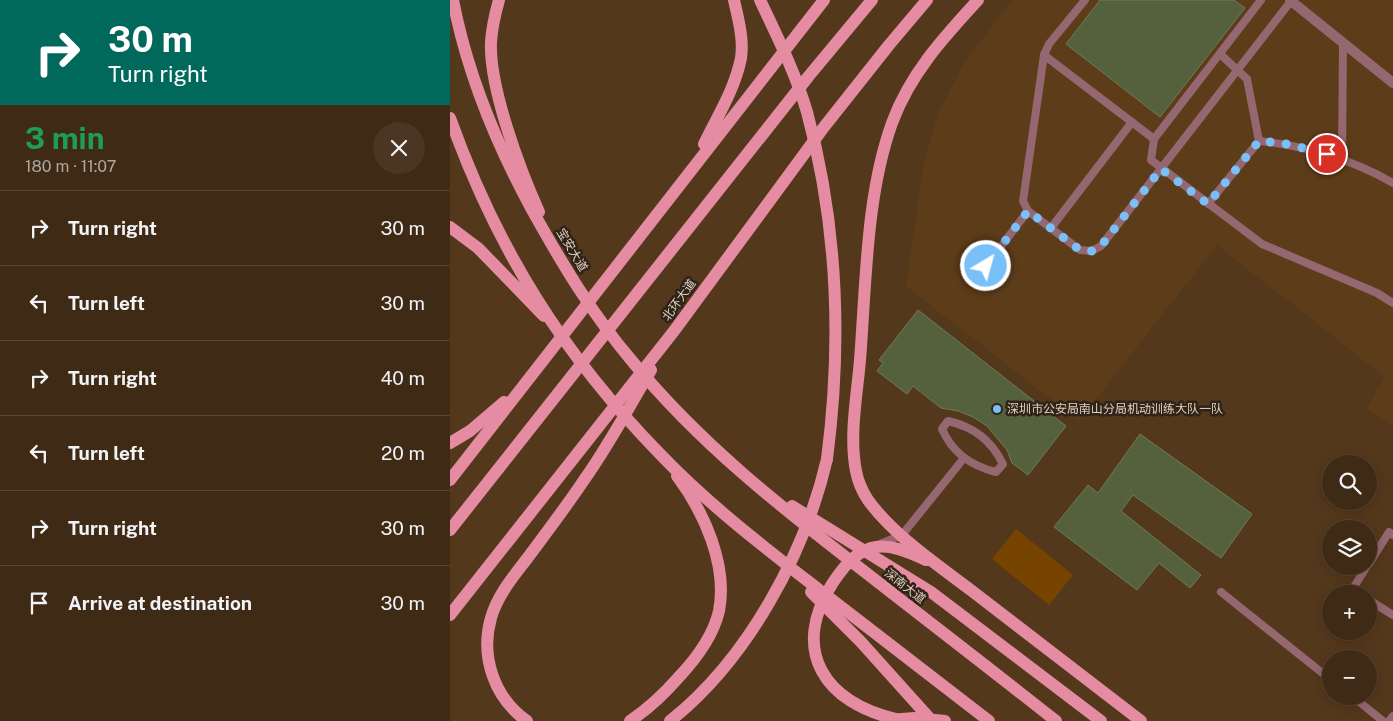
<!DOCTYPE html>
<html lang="en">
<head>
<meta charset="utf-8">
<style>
	:root { --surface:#3f2a15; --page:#4a3622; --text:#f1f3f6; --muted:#ada7a0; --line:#584634 }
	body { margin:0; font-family:"Public Sans","Noto Sans SC",sans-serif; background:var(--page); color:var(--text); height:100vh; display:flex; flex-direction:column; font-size:19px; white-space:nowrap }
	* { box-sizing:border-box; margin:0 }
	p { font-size:16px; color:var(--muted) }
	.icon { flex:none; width:28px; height:28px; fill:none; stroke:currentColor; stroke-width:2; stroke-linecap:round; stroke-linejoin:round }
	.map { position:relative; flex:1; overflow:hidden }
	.panel { display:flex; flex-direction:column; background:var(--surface); width:450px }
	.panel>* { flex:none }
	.guide { background:#00695c; color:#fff; overflow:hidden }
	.fabs { position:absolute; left:872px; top:455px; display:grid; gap:10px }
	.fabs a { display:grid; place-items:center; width:55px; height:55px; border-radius:50%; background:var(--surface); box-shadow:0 2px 12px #0003,0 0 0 1px var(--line); font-size:25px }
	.pin { position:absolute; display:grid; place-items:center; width:42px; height:42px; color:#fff; margin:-21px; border:2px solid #fff; border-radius:50%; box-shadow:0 1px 5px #0007 }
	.me { position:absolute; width:55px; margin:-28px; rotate:37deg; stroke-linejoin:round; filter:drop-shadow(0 0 4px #0008) }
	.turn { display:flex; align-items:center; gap:18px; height:105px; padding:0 25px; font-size:22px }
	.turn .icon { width:65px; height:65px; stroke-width:2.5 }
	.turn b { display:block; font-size:35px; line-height:42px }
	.round { display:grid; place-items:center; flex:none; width:52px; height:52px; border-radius:26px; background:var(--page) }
	.summary { display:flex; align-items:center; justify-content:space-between; height:85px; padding:0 25px }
	h1 { font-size:30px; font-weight:700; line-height:38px; color:#1e9e55 }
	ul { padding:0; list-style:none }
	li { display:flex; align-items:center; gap:15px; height:75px; padding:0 25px; border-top:1px solid var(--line) }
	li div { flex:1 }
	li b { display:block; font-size:19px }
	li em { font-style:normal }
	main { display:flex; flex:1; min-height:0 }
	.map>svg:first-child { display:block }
	.built { fill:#5d3c19 }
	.green { fill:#740 }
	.building { fill:#54613c; stroke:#6e7c56 }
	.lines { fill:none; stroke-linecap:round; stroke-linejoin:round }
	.lane { stroke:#946771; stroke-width:8 }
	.street { stroke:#946771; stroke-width:10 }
	.primary { stroke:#e58ba2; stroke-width:12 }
	.primary-bridge { stroke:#e58ba2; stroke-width:12 }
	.route { stroke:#79bff8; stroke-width:9; stroke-dasharray:0 16.2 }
	.poi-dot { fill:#79bff8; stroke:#302317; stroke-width:2 }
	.labels { text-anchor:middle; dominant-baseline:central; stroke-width:5; stroke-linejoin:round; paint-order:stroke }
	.street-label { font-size:12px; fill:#e1cfc0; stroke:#302317 }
	.poi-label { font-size:12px; fill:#e1cfc0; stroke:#302317; text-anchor:start }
</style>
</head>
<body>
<main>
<section class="panel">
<div class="guide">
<div class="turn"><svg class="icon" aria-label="right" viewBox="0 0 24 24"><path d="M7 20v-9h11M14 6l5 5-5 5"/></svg><div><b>30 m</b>Turn right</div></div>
</div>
<div class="summary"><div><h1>3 min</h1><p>180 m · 11:07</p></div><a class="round"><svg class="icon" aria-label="close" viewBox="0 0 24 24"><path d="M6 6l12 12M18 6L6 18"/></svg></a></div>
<ul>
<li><svg class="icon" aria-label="right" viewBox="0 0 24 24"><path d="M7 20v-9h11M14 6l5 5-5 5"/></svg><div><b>Turn right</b></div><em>30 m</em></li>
<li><svg class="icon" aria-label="left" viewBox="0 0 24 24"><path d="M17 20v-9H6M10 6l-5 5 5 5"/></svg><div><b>Turn left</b></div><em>30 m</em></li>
<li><svg class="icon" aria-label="right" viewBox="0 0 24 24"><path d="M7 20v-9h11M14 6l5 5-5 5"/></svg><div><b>Turn right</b></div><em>40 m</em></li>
<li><svg class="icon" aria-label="left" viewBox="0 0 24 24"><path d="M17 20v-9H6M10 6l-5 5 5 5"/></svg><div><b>Turn left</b></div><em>20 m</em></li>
<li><svg class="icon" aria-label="right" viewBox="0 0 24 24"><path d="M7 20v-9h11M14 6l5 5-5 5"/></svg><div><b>Turn right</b></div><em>30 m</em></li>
<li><svg class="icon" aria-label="arrive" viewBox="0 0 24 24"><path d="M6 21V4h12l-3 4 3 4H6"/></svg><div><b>Arrive at destination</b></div><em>30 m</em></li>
</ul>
</section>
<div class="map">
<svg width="943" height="721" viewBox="0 0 943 721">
	<rect width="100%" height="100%" fill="#54381c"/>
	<polygon class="built" points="562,0 943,0 943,425 916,408 935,377 767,245 629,421 456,286 473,166 488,113 514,63"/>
	<polygon class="green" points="566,529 623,575 599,605 542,559"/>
	<g class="building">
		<polygon points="650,0 784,0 795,8 710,117 616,44"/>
		<polygon points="468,310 616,426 578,475 562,463 557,450 537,426 523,417 508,411 491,408 463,386 457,394 427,371 433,363 429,360"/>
		<polygon points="690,434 802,514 771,558 683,495 671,511 751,575 740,588 709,563 687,590 604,527 638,485 648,493"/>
	</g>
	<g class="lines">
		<g class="lane">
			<polyline points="635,0 599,44 594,55 573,201 578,211 630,250 642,251 651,246 841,1"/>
			<polyline points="811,0 704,139 701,160 812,244 927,293 943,303"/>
			<polyline points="770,54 797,79 809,141"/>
			<polyline points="594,55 704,139"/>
			<polyline points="892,158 893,44"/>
			<path d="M758,204L809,141C856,146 901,159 943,183"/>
			<polyline points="601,228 682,122"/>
			<polyline points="536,266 578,211"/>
			<path d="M498,421C524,427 541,440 553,464L546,472C521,466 502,452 492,429Z"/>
			<polyline points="430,544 452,535 514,458"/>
			<polyline points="919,564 939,532 943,535"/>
			<polyline points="771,592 881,680"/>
			<polyline points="908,594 902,590 917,566"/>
			<polyline points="919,600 943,615"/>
			<polyline points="902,696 933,721"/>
			<polyline points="939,721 943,716"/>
		</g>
		<polyline class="street" points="840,0 943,83"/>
		<g class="primary">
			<path d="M49,0C45,14 42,27 41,42C39,87 70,170 89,212"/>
			<path d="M528,0C493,38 460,74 442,123C416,195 416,284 410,360C407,396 399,436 406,471C408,482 412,491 418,500C443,535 488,565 522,591C578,634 635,678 691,721"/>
			<path d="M254,144C267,117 285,89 291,58C294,39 288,18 284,0"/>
			<polyline points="0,227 28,248 94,316"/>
			<polyline points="0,443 20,431 54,402"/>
			<polyline points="0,480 374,0"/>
			<polyline points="0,530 358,77 422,0"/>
			<polyline points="0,615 224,331 374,127 439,45 477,0"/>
			<path d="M446,719C375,703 340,651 382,584C392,569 403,554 421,548C439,543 459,552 476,560"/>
			<polyline points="438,720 465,718 495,721"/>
			<path d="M77,721C44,698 30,656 41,618C47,596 63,577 76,560C96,533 116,507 134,480C159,445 179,407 201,370"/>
			<path d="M180,721C198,709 214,694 228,678C246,659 263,637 269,611C278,565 254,512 227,476"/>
			<path d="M220,721C297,660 355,554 377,459"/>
		</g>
		<g class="primary-bridge">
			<path d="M3,0C17,73 46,143 81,208C111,262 142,314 182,361C249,443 332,508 415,572C479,622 543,671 606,721"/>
			<path d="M310,0C327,36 346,74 357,112C388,226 392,343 377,459"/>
			<path d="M0,118C47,249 113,355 211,455C259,505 314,547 368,589C425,633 482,677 539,721"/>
			<polyline points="342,506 481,592 651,721"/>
			<polyline points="361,592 411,642 482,721"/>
		</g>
	</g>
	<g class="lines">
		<polyline class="route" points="536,266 578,211 630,250 642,251 651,246 711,169 758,204 809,141 832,143 877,154"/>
	</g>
	<circle class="poi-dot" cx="547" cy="409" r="5"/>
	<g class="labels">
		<g class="street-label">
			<text transform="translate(122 250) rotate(59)">宝安大道</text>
			<text transform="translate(229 300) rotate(-54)">北环大道</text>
			<text transform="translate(455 586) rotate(38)">深南大道</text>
		</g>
		<g class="poi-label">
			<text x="557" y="409">深圳市公安局南山分局机动训练大队一队</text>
		</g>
	</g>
</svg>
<div class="fabs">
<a><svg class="icon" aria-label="search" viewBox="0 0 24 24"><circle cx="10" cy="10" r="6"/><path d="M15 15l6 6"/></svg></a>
<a><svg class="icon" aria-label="layers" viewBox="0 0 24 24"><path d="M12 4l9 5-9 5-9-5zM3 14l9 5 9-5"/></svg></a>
<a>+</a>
<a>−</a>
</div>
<div class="pin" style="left:877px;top:154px;background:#d93025"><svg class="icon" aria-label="arrive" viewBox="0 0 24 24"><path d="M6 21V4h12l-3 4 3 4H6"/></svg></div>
<svg class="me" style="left:536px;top:266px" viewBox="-20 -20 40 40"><circle r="17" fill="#79bff8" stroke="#fff" stroke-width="3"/><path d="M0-11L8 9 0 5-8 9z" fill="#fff"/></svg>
</div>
</main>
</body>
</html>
